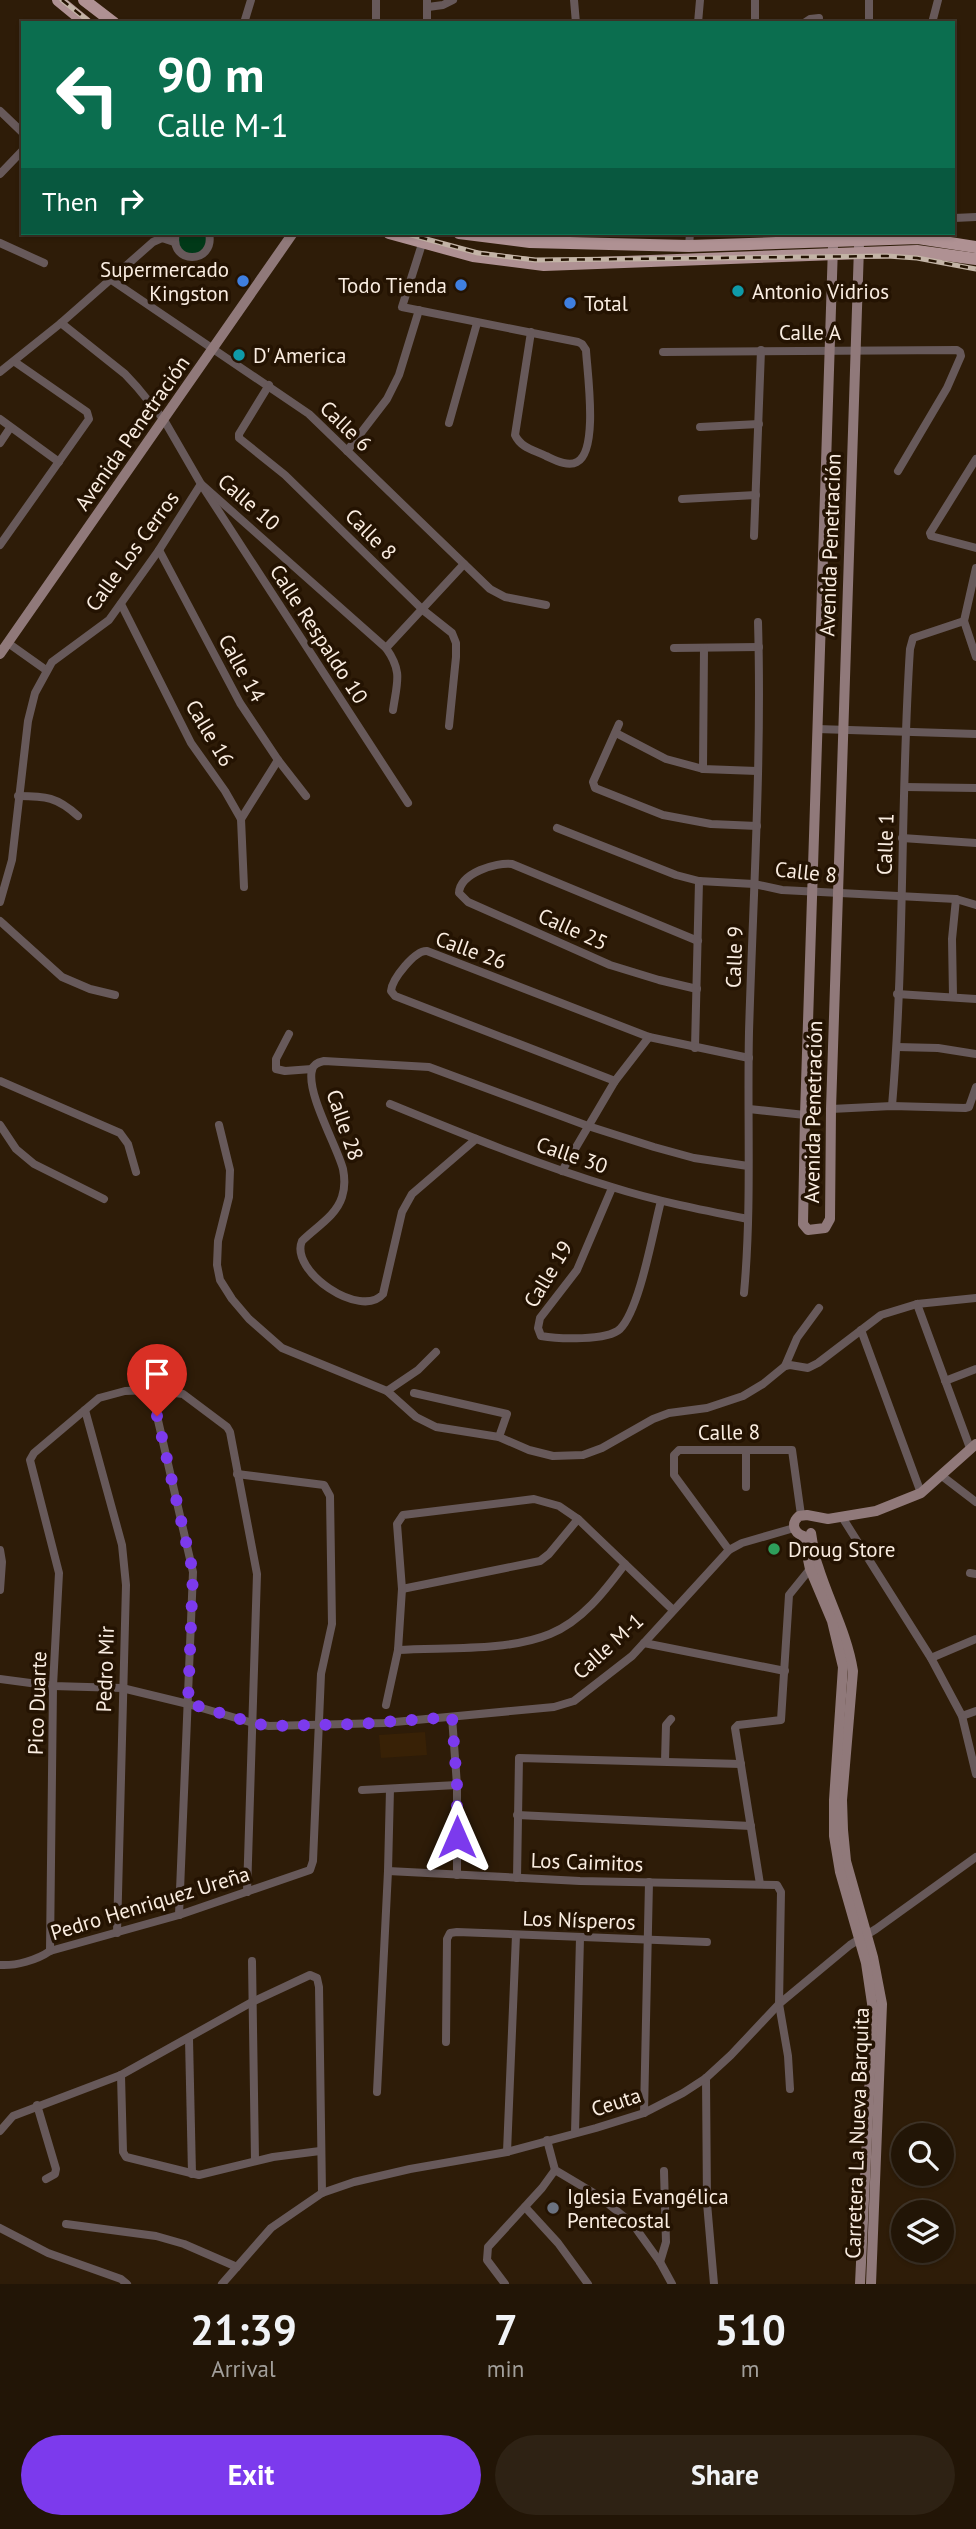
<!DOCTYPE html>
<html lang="en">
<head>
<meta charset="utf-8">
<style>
	:root { --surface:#221506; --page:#2e2214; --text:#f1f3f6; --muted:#a29f9b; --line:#3f3428; --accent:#7c3aed }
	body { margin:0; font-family:"PT Sans",sans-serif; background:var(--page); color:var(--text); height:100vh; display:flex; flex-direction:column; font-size:26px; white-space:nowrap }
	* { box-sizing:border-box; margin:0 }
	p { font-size:23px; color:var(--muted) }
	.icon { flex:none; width:38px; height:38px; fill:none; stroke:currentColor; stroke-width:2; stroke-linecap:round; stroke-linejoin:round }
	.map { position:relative; height:2284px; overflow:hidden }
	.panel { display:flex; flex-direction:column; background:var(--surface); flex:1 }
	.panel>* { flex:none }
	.top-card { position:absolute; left:21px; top:21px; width:934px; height:214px; border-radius:0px; box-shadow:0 2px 5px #0004,0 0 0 2px var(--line); background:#0b6e4f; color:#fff; overflow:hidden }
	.fabs { position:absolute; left:891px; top:2123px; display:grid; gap:14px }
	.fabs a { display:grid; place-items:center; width:63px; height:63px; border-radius:50%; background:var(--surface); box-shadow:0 2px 5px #0004,0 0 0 2px var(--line); font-size:35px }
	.pin { position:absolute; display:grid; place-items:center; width:60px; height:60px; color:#fff; margin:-72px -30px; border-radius:50% 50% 50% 0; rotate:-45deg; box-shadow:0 0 7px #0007 }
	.pin .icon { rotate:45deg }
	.me { position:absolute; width:77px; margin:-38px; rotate:0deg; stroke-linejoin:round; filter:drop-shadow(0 0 5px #0008) }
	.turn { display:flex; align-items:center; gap:24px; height:147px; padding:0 21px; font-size:32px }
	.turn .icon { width:91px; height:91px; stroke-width:2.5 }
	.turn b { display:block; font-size:49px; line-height:60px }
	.then { display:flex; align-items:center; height:66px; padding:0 21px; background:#0003; gap:14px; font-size:26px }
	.eta { display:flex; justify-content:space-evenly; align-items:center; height:119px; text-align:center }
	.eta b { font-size:42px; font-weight:700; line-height:49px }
	.button { display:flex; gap:14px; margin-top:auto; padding:14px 21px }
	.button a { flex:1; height:80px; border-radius:42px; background:var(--accent); color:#fff; font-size:28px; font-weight:700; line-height:80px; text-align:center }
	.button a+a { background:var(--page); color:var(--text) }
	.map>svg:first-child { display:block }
	.built { fill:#382106 }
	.green { fill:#013918 }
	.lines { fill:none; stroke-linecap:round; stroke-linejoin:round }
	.street { stroke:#67595a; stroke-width:8 }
	.secondary { stroke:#90797a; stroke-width:10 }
	.primary { stroke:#af9193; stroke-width:12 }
	.rail-casing { stroke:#c3b4a6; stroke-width:5 }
	.rail { stroke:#241302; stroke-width:2.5; stroke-dasharray:8; stroke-linecap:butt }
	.route { stroke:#7c3aed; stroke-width:12; stroke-dasharray:0 21.6 }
	.shop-dot { fill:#3f7fe0; stroke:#241302; stroke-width:2.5 }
	.culture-dot { fill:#0f9aa8; stroke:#241302; stroke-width:2.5 }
	.leisure-dot { fill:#2e9e5b; stroke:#241302; stroke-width:2.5 }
	.worship-dot { fill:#6b7280; stroke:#241302; stroke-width:2.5 }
	.labels { text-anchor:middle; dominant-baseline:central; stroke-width:7; stroke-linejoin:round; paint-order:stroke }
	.poi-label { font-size:21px; fill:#faede1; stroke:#241302; text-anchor:start }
	.street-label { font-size:21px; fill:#faede1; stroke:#241302 }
</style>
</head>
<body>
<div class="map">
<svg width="976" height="2284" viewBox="0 0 976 2284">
	<rect width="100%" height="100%" fill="#2e1c08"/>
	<polygon class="built" points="425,1732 427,1755 381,1758 379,1735"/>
	<polygon class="green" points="178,233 206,233 207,245 196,255 181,251 177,237"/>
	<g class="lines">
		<g class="street">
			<polyline points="376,0 376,23"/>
			<polyline points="574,0 576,23"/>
			<polyline points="428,7 443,5 453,0"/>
			<polyline points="244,23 251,0"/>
			<polyline points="427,23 427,0"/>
			<polyline points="698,23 700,0"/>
			<polyline points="755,23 755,0"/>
			<polyline points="804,23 810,19 819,18"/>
			<polyline points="869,23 869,0"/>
			<polyline points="932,23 938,0"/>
			<polyline points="0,111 23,133"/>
			<polyline points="0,174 23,150"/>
			<polyline points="954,218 976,217"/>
			<path d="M176,233C168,265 216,265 209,233"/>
			<polyline points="0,243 44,263"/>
			<path d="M422,244L402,307L578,342L582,344L586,350C587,371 599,451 577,462C568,467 555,460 546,456C534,450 521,448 515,435L531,332"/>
			<polyline points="689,246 690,233"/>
			<polyline points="110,279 309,414 490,589 505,597 546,605"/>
			<path d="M61,323L125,374L137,387L164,420L201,484L386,648C403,672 397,682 393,710"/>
			<polyline points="663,352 957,350 960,352 961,356 947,388 898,471"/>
			<polyline points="0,372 61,323 153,242 162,238 174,242"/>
			<polyline points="269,385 239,434 239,438 285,475 423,610 452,633 456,643 456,657 449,726"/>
			<polyline points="0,419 59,462"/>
			<polyline points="449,423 477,323"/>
			<polyline points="700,427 759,424"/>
			<polyline points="0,443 10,428"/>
			<polyline points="347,451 387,399 399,375 419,310"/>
			<polyline points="976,459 930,533 931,536 976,548"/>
			<polyline points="682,499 756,495"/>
			<polyline points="754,536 761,350"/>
			<polyline points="0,545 89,419 87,412 15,362"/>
			<polyline points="159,550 240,703 278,760 306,796"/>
			<polyline points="976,568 964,621 976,657"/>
			<polyline points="121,604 191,743 225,791 241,819 244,887"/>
			<polyline points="8,643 46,670"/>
			<polyline points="386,648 464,564"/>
			<polyline points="674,648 759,647"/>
			<polyline points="619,724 593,782 595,788 663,815 711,824 757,826"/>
			<polyline points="817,729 976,734"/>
			<polyline points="616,733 666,759 703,769 757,771"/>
			<polyline points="703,769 704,648"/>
			<polyline points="905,787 976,788"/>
			<path d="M18,796C46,796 57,797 78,816"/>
			<polyline points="241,819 278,760"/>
			<polyline points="557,828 676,875 699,881 754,884 782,890 956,899 976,905"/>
			<polyline points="902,838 976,843"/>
			<polyline points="0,902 12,860 28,721 35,693 52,662 109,620 159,550 201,484 408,803"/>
			<polyline points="0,921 62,977 90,989 115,995"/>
			<path d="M697,989L659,980L610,965L468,902L459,893C460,873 496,862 512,864L698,941"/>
			<polyline points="897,994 976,999"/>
			<polyline points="953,996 952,939 956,899"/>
			<polyline points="289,1034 276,1059 276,1069 285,1071 312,1069"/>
			<polyline points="897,1047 938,1048 976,1054"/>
			<polyline points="695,1048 699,881"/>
			<polyline points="0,1081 120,1133 128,1144 136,1172"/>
			<path d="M615,1081L395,996L391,991C392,979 415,950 427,951L649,1037L749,1058"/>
			<path d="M390,1104C463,1134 536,1164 612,1187C656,1201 702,1210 748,1219"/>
			<path d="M892,1106C905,954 900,801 910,649L913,638L964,621"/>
			<polyline points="749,1109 805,1115"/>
			<polyline points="831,1109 892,1106 965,1108 969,1107 976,1087"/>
			<polyline points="0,1125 16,1149 34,1164 104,1199"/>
			<polyline points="219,1125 230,1170 229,1197 218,1241 217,1265 220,1280 232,1299 249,1319 282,1348 387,1391 416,1417 436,1427 499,1437 529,1450 553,1456 583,1455 602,1448 653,1419 669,1413 707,1408 743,1396 763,1384 785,1366 790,1365 808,1368 818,1363 881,1315 917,1304 976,1298"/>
			<path d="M476,1139L412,1194L402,1212L383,1294C361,1320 289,1271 302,1241C316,1227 336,1216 342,1197C345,1188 345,1179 343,1169C337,1146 306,1093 312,1070C313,1064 319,1062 324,1061L429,1067L588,1126L654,1147L694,1158L748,1166"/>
			<polyline points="562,1171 615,1081 649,1037"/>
			<path d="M612,1188L577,1270L540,1318L538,1328L541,1336C558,1339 607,1341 620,1329C640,1309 653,1231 661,1201"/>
			<path d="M744,1293C752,1206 747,1119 749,1032C753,896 762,759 758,622"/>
			<polyline points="917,1304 970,1448"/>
			<polyline points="861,1330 921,1493"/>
			<polyline points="785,1366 797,1338 819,1308"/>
			<polyline points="945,1381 976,1369"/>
			<polyline points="151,1390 193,1572 179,1915"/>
			<polyline points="387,1391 418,1370 436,1352"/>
			<polyline points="414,1393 507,1414 499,1437"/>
			<polyline points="85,1410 122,1545 126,1585 117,1933"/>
			<polyline points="942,1476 976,1502"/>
			<polyline points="746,1487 746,1450"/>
			<polyline points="842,1517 931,1658 962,1716 976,1774"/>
			<polyline points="0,1550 2,1562 0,1590"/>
			<polyline points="729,1550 674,1475 674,1455 679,1450 792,1450 801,1515"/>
			<polyline points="970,1573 976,1574"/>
			<polyline points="402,1589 540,1561 549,1554 578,1519"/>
			<polyline points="644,1643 785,1671"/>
			<path d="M398,1650C444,1647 506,1652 550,1634C582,1621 604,1592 625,1564"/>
			<polyline points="931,1658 976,1639"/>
			<polyline points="0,1679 53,1686 122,1688 188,1704 253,1723 269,1726 384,1723 554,1707 574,1701 632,1656 729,1550 742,1543 794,1528"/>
			<polyline points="386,1705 398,1650 402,1589 397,1524 403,1515 534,1499 559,1506 578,1519 673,1610"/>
			<polyline points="962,1716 976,1711"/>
			<polyline points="452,1717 457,1785 457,1875"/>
			<polyline points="665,1761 666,1725 671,1719"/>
			<polyline points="362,1790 457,1785"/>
			<polyline points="517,1815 751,1826"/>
			<polyline points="388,1871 580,1881 777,1885 781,1892 779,2004 788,2056 790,2089"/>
			<polyline points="517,1878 519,1758 741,1764"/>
			<polyline points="760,1884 735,1728 738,1725 781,1720 789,1595 810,1569"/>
			<polyline points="50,1951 53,1686 59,1573 30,1460 34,1453 99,1398 125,1391 151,1390 183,1394 227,1427 230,1432 257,1574 247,1892"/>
			<polyline points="252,1961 255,2160"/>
			<path d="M0,1965C16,1966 37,1960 50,1951L179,1915L310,1870L313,1861L321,1674L332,1624L330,1496L324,1485L237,1474"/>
			<polyline points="189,2039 192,2174"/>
			<polyline points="446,2042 447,1939 450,1933 457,1932 707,1942"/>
			<polyline points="121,2075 123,2152 126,2157 199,2175 273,2157 320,2151"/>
			<polyline points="706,2078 707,2203 714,2284"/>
			<polyline points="377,2092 388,1871 390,1789"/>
			<polyline points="37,2105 56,2169 55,2174 46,2179"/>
			<polyline points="644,2113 649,1882"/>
			<polyline points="0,2131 13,2116 121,2075 252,2002 310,1975 317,1978 319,1987 322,2193"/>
			<polyline points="575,2133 580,1938"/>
			<polyline points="547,2140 555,2170 597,2195 632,2223 660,2262 672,2284"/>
			<polyline points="507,2152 516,1935"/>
			<polyline points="525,2207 558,2243 588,2284"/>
			<polyline points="66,2224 156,2236 184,2244 237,2267"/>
			<polyline points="0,2228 48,2253 121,2279 127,2284"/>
			<polyline points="660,2262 666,2242 664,2171"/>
			<polyline points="222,2284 271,2228 322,2193 354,2182 410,2169 507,2152 596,2128 644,2113 683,2093 706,2078 731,2055 779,2004 850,1945 876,1929 976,1857"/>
			<polyline points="505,2284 487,2260 488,2247 542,2188 555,2170"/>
		</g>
		<g class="secondary">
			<polyline points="833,246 805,1115 803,1224 808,1230 825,1228 830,1219 831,1109 859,247"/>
			<polyline points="0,654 293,233"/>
			<path d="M811,1533C813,1544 814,1556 818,1566C829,1602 847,1633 853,1671L842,1800L843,1830L846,1861L873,1957L882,2004L871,2284"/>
			<polyline points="803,1536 810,1569 832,1621 843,1667 834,1800 834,1836 840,1872 866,1963 873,2010 860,2284"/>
			<path d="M803,1536C793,1532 791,1523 799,1516L807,1515L828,1519L876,1511L921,1493L976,1444"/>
		</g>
		<g class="primary">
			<polyline points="58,0 86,23"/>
			<polyline points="84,0 114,23"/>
			<polyline points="389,233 473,256 544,265 917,251 976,259"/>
			<polyline points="459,233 530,242 689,246 918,238 976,247"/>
		</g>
		<g class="rail-casing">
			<g id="rail">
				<polyline points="62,0 91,23"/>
				<polyline points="404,233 478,253 535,260 887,256 917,258 976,269"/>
			</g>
		</g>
		<use href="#rail" class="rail"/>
	</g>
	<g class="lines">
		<polyline class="route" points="157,1416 193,1572 188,1703 253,1723 269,1726 357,1724 452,1717 457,1785 457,1837"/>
	</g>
	<g class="shop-dot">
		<circle cx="243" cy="281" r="7"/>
		<circle cx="461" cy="285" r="7"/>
		<circle cx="570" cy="303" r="7"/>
	</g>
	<g class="culture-dot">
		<circle cx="738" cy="291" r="7"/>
		<circle cx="239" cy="355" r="7"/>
	</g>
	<circle class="leisure-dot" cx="774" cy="1549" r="7"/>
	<circle class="worship-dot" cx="553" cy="2208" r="7"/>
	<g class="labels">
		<g class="poi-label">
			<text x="229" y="269" text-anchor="end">Supermercado<tspan x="229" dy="24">Kingston</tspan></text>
			<text x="447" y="285" text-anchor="end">Todo Tienda</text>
			<text x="752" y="291">Antonio Vidrios</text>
			<text x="584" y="303">Total</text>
			<text x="253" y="355">D' America</text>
			<text x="788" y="1549">Droug Store</text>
			<text x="567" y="2196">Iglesia Evangélica<tspan x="567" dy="24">Pentecostal</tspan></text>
		</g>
		<g class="street-label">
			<text x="810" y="332">Calle A</text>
			<text transform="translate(346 426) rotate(44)">Calle 6</text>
			<text transform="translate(132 433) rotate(-55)">Avenida Penetración</text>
			<text transform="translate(249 502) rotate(41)">Calle 10</text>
			<text transform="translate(371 534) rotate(45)">Calle 8</text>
			<text transform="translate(830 545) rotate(-88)">Avenida Penetración</text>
			<text transform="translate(132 551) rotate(-54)">Calle Los Cerros</text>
			<text transform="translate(319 634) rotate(57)">Calle Respaldo 10</text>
			<text transform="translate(242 668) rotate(61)">Calle 14</text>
			<text transform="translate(210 733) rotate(59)">Calle 16</text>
			<text transform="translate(885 844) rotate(-88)">Calle 1</text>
			<text transform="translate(806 872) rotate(6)">Calle 8</text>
			<text transform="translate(573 929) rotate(24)">Calle 25</text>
			<text transform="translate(471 950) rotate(20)">Calle 26</text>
			<text transform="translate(734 957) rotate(-88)">Calle 9</text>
			<text transform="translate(813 1112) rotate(-89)">Avenida Penetración</text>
			<text transform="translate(345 1125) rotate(71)">Calle 28</text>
			<text transform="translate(572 1155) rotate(19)">Calle 30</text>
			<text transform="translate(548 1274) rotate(-59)">Calle 19</text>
			<text transform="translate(729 1432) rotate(-1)">Calle 8</text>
			<text transform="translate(608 1646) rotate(-42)">Calle M-1</text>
			<text transform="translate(105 1669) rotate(-88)">Pedro Mir</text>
			<text transform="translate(37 1703) rotate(-88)">Pico Duarte</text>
			<text transform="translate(587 1862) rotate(2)">Los Caimitos</text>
			<text transform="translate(150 1903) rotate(-17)">Pedro Henriquez Ureña</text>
			<text transform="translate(579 1920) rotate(2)">Los Nísperos</text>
			<text transform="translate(616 2102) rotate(-18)">Ceuta</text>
			<text transform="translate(857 2133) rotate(-88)">Carretera La Nueva Barquita</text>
		</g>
	</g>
</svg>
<div class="fabs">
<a><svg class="icon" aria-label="search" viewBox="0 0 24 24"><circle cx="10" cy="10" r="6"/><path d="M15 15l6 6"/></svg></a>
<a><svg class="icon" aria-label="layers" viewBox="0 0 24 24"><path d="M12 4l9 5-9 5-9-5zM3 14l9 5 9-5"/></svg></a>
</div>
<div class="pin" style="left:157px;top:1416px;background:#d93025"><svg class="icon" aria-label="arrive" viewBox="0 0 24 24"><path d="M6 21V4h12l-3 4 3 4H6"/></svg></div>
<svg class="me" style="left:457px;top:1837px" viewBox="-20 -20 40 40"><path d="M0-17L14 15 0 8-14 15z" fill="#7c3aed" stroke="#fff" stroke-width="4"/></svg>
<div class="top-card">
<div class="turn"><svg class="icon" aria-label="left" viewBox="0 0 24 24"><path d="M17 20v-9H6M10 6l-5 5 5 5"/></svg><div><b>90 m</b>Calle M-1</div></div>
<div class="then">Then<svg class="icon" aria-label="right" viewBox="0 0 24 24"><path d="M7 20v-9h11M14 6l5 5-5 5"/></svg></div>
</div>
</div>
<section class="panel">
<div class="eta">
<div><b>21:39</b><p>Arrival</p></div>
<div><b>7</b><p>min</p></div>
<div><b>510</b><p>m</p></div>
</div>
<div class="button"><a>Exit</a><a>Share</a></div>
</section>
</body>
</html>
